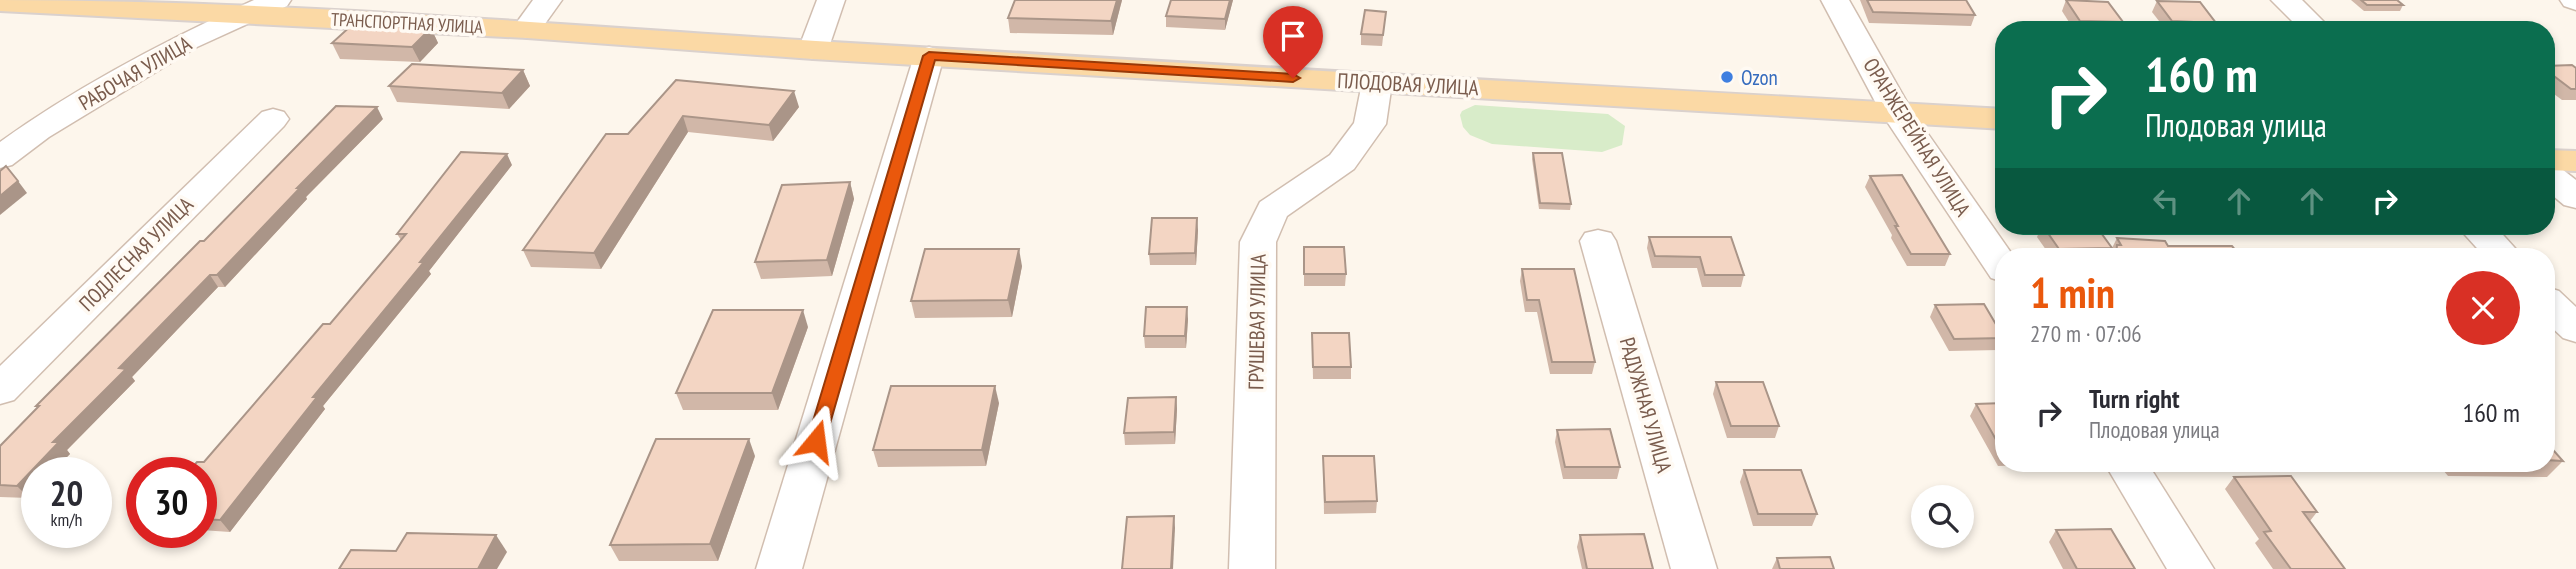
<!DOCTYPE html>
<html lang="en">
<head>
<meta charset="utf-8">
<style>
	:root { --surface:#fff; --page:#f2f2f3; --text:#2b2b33; --muted:#7c7c81; --accent:#ea580c }
	body { margin:0; font-family:"PT Sans Narrow",sans-serif; background:var(--page); color:var(--text); height:100vh; display:flex; flex-direction:column; font-size:26px; white-space:nowrap }
	* { box-sizing:border-box; margin:0 }
	p { font-size:23px; color:var(--muted) }
	.icon { flex:none; width:38px; height:38px; fill:none; stroke:currentColor; stroke-width:2; stroke-linecap:round; stroke-linejoin:round }
	.map { position:relative; flex:1; overflow:hidden }
	.panel { position:absolute; left:1995px; top:248px; width:560px; height:224px; display:flex; flex-direction:column; background:var(--surface); border-radius:28px; box-shadow:0 4px 10px #0003 }
	.panel>* { flex:none }
	.guide { position:absolute; left:1995px; top:21px; width:560px; height:214px; border-radius:28px; box-shadow:0 4px 10px #0003; background:#0b6e4f; color:#fff; overflow:hidden }
	.tools { position:absolute; left:1911px; top:485px; display:grid; gap:14px }
	.tools a { display:grid; place-items:center; width:63px; height:63px; border-radius:50%; background:var(--surface); box-shadow:0 4px 10px #0003; font-size:35px }
	.speed { position:absolute; left:21px; top:457px; display:flex; gap:14px; font-size:35px; font-weight:700; text-align:center }
	.speed>* { display:grid; place-content:center; width:91px; height:91px; border-radius:50%; background:var(--surface); box-shadow:0 4px 10px #0003; line-height:1 }
	.speed small { font-size:18px; font-weight:400 }
	.speed .limit { border:10px solid #d22; background:#fff; color:#111 }
	.pin { position:absolute; display:grid; place-items:center; width:60px; height:60px; color:#fff; margin:-72px -30px; border-radius:50% 50% 50% 0; rotate:-45deg; box-shadow:0 0 7px #0007 }
	.pin .icon { rotate:45deg }
	.me { position:absolute; width:77px; margin:-38px; rotate:16deg; stroke-linejoin:round; filter:drop-shadow(0 0 5px #0008) }
	.turn { display:flex; align-items:center; gap:24px; height:147px; padding:0 35px; font-size:32px }
	.turn .icon { width:91px; height:91px; stroke-width:2.5 }
	.turn b { display:block; font-size:49px; line-height:60px }
	.lanes { display:flex; align-items:center; height:66px; padding:0 35px; background:#0003; justify-content:center; gap:35px; direction:ltr }
	.lanes .off { opacity:.35 }
	.round { display:grid; place-items:center; flex:none; width:74px; height:74px; border-radius:37px; background:var(--page) }
	.headline { display:flex; align-items:center; justify-content:space-between; height:119px; padding:0 35px }
	h1 { font-size:42px; font-weight:700; line-height:52px; color:var(--accent) }
	ul { padding:0; list-style:none }
	li { display:flex; align-items:center; gap:21px; height:91px; padding:0 35px }
	li div { flex:1 }
	li b { display:block; font-size:26px }
	li em { font-style:normal }
	.map>svg:first-child { display:block }
	.green { fill:#d8ecc9 }
	.lines { fill:none; stroke-linecap:round; stroke-linejoin:round }
	.minor-casing { stroke:#d1beb0; stroke-width:3 }
	.major-casing { stroke:#dad1cd; stroke-width:4 }
	.minor { fill:#fff; fill-rule:evenodd }
	.major { fill:#fbd9a5; fill-rule:evenodd }
	.wall { fill:#d1b7a8 }
	.shaded-wall { fill:#aa9588 }
	.building { fill:#f3d5c3; stroke:#aa9588; stroke-width:2 }
	.route { fill:#ea580c; stroke:#983908; stroke-width:2 }
	.shop-dot { fill:#3f7fe0; stroke:#fffaf3; stroke-width:2.5 }
	.labels { text-anchor:middle; dominant-baseline:central; stroke-width:7; stroke-linejoin:round; paint-order:stroke }
	.far-street-label { font-size:18px; fill:#7a5c4d; stroke:#fffaf3 }
	.street-label { font-size:21px; fill:#7a5c4d; stroke:#fffaf3 }
	.shop-label { font-size:21px; fill:#366cbe; stroke:#fffaf3; text-anchor:start }
</style>
</head>
<body>
<div class="map">
<svg width="2576" height="569" viewBox="0 0 2576 569">
	<rect width="100%" height="100%" fill="#fdf6ec"/>
	<polygon class="green" points="1475,105 1608,114 1625,126 1622,145 1602,152 1492,144 1470,135 1463,127 1460,115 1462,111"/>
	<g class="lines">
		<g class="minor-casing">
			<g id="minor">
				<path d="M254,0H291L287,6L197,47L49,137L12,165L0,168V142C78,86 166,40 254,0Z"/>
				<polygon points="533,0 562,0 537,35 527,38 517,35 512,29"/>
				<polygon points="817,0 845,0 828,50 824,56 813,59 802,56 798,50"/>
				<polygon points="1821,0 1849,0 1912,111 2014,257 2004,257 2004,282 1991,278 1880,111"/>
				<polygon points="2271,0 2302,0 2332,30 2301,30"/>
				<polygon points="2560,0 2576,0 2576,10 2564,6"/>
				<polygon points="929,47 940,50 944,56 802,569 756,569 914,56 918,50"/>
				<polygon points="1377,74 1388,76 1392,83 1386,124 1354,169 1287,216 1276,242 1275,569 1229,569 1240,242 1260,202 1330,155 1354,123 1362,83 1366,76"/>
				<polygon points="273,109 284,112 289,119 284,126 14,400 0,404 0,366 262,112"/>
				<polygon points="2546,163 2558,166 2576,180 2576,208 2564,205 2546,190"/>
				<polygon points="2457,226 2495,226 2523,257 2485,257"/>
				<polygon points="1598,230 1611,233 1616,241 1717,569 1671,569 1580,241 1585,233"/>
				<polygon points="2546,287 2559,291 2576,307 2576,342 2563,338 2546,322"/>
				<polygon points="2105,464 2148,464 2214,569 2167,569"/>
			</g>
		</g>
		<g class="major-casing">
			<g id="major">
				<path d="M0,0C273,0 544,24 816,41C1212,66 1608,86 2004,109V129L813,59L527,38L0,11Z"/>
				<polygon points="2546,150 2576,151 2576,171 2546,170"/>
			</g>
		</g>
		<use href="#minor" class="minor"/>
		<use href="#major" class="major"/>
	</g>
	<g class="wall">
		<polygon points="1015,0 1122,0 1113,35 1010,33 1008,18"/>
		<polygon points="1233,0 1225,30 1166,27 1166,16"/>
		<polygon points="1860,0 1966,0 1975,15 1971,26 1869,23"/>
		<polygon points="2066,0 2123,22 2120,30 2074,30 2062,11"/>
		<polygon points="2351,0 2397,0 2403,5 2400,11 2364,11"/>
		<polygon points="2157,1 2216,23 2212,30 2166,30 2152,12"/>
		<polygon points="1386,12 1382,46 1361,45 1361,34"/>
		<polygon points="1311,15 1306,48 1284,47 1284,41"/>
		<polygon points="431,28 438,43 420,62 340,59 332,43"/>
		<polygon points="2546,66 2576,68 2576,100 2562,100 2546,88"/>
		<polygon points="523,70 530,86 509,109 397,102 389,86"/>
		<polygon points="676,80 799,107 773,141 688,132 601,269 531,267 523,250 628,134"/>
		<polygon points="383,119 306,197 307,199 225,287 218,287 132,377 135,381 67,450 70,454 52,472 37,472 37,489 29,498 0,497 0,446 38,408 36,406 204,241"/>
		<polygon points="1533,153 1571,204 1570,210 1539,209 1532,159"/>
		<polygon points="512,165 429,271 431,274 323,406 325,409 230,532 201,530 201,472 204,462 330,324 401,240 397,234"/>
		<polygon points="1870,176 1950,254 1945,266 1907,266 1891,238 1892,235 1865,187"/>
		<polygon points="850,182 854,199 832,276 761,279 755,262"/>
		<polygon points="2042,226 2096,226 2112,248 2107,257 2051,257 2037,237"/>
		<polygon points="1198,230 1196,265 1150,265 1149,254"/>
		<polygon points="1649,237 1744,275 1741,287 1702,287 1697,268 1652,268 1647,248"/>
		<polygon points="2117,238 2168,246 2241,257 2111,257 2113,253 2111,250"/>
		<polygon points="1304,247 1346,274 1345,286 1304,286"/>
		<polygon points="1022,266 1012,317 915,318 911,301"/>
		<polygon points="1522,269 1595,362 1592,374 1550,374 1537,312 1525,312 1520,281"/>
		<polygon points="1935,305 2004,337 2004,340 1999,350 1949,351 1930,317"/>
		<polygon points="1188,319 1186,348 1145,348 1144,336"/>
		<polygon points="808,327 778,410 683,410 676,393"/>
		<polygon points="1312,333 1351,367 1351,379 1313,379"/>
		<polygon points="1716,382 1779,426 1775,438 1727,438 1713,394"/>
		<polygon points="1176,397 1177,409 1175,444 1125,445 1124,433"/>
		<polygon points="999,403 986,466 878,467 873,450"/>
		<polygon points="2004,403 2004,464 2054,464 1998,466 1970,416 1976,404"/>
		<polygon points="1557,430 1620,467 1617,479 1563,479 1555,442"/>
		<polygon points="2546,442 2563,461 2547,477 2448,476 2438,464 2546,464"/>
		<polygon points="755,456 718,561 619,561 610,545"/>
		<polygon points="1323,456 1377,501 1376,513 1324,514"/>
		<polygon points="1744,470 1817,514 1812,526 1753,526 1740,482"/>
		<polygon points="2234,477 2317,512 2310,521 2345,569 2273,569 2255,543 2259,539 2225,489"/>
		<polygon points="2056,530 2135,569 2063,569 2049,542"/>
		<polygon points="1580,535 1653,569 1582,569 1577,547"/>
		<polygon points="1777,558 1834,569 1772,569"/>
	</g>
	<g class="shaded-wall">
		<polygon points="1117,0 1122,0 1113,35 1111,21"/>
		<polygon points="1230,0 1233,0 1225,30 1225,19"/>
		<polygon points="431,28 438,43 420,62 412,47"/>
		<polygon points="523,70 530,86 509,109 502,93"/>
		<polygon points="794,91 799,107 773,141 769,125"/>
		<polygon points="377,107 383,119 306,197 307,199 225,287 217,275 297,188"/>
		<polygon points="683,116 688,132 601,269 594,253"/>
		<polygon points="507,154 512,165 429,271 431,274 323,406 325,409 230,532 220,520 313,397"/>
		<polygon points="18,181 27,193 0,215 0,196"/>
		<polygon points="850,182 854,199 832,276 827,260"/>
		<polygon points="1197,218 1198,230 1196,265 1195,253"/>
		<polygon points="1019,249 1022,266 1012,317 1008,300"/>
		<polygon points="210,275 218,287 132,377 135,381 67,450 70,454 52,472 37,472 37,489 29,498 17,486 53,442 119,368"/>
		<polygon points="1187,307 1188,319 1186,348 1185,336"/>
		<polygon points="803,310 808,327 778,410 772,393"/>
		<polygon points="995,386 999,403 986,466 982,450"/>
		<polygon points="1176,397 1177,409 1175,444 1174,432"/>
		<polygon points="749,439 755,456 718,561 710,544"/>
		<polygon points="1174,516 1175,528 1173,569 1171,569"/>
		<polygon points="496,535 507,552 497,569 478,569"/>
	</g>
	<g class="building">
		<polygon points="1015,0 1117,0 1111,21 1008,18"/>
		<polygon points="1171,0 1230,0 1225,19 1166,16"/>
		<polygon points="1867,0 1966,0 1975,15 1873,12"/>
		<polygon points="2066,0 2108,2 2123,22 2080,21"/>
		<polygon points="2361,0 2397,0 2403,5 2367,5"/>
		<polygon points="2157,1 2200,2 2216,23 2172,21"/>
		<polygon points="1365,10 1386,12 1383,35 1361,34"/>
		<polygon points="1289,14 1311,15 1306,42 1284,41"/>
		<polygon points="353,24 431,28 412,47 332,43"/>
		<polygon points="412,64 523,70 502,93 389,86"/>
		<polygon points="2572,65 2576,68 2576,89 2571,89 2546,70 2546,66"/>
		<polygon points="676,80 794,91 769,125 683,116 594,253 523,250 606,134 628,134"/>
		<polygon points="336,106 377,107 297,188 300,188 217,275 210,275 119,368 126,369 53,442 59,442 17,486 0,485 0,446 39,406 36,406 200,241 204,241"/>
		<polygon points="461,152 507,154 420,262 424,262 313,397 317,397 220,520 201,519 201,472 188,472 197,462 204,462 323,324 330,324 406,234 397,234"/>
		<polygon points="1533,153 1562,153 1571,204 1540,203"/>
		<polygon points="6,166 18,181 0,196 0,171"/>
		<polygon points="1902,175 1950,254 1911,254 1895,226 1898,226 1870,176"/>
		<polygon points="850,182 827,260 755,262 782,185"/>
		<polygon points="1152,218 1197,218 1195,253 1149,254"/>
		<polygon points="2043,226 2096,226 2112,248 2059,249"/>
		<polygon points="1649,237 1731,237 1744,275 1705,275 1700,257 1655,256"/>
		<polygon points="2117,238 2165,241 2168,246 2232,246 2241,257 2116,257 2117,245 2121,245"/>
		<polygon points="1304,247 1344,247 1346,274 1304,274"/>
		<polygon points="925,249 1019,249 1008,300 911,301"/>
		<polygon points="1522,269 1574,269 1595,362 1552,362 1539,300 1527,300"/>
		<polygon points="1984,304 2004,338 1954,339 1935,305"/>
		<polygon points="1146,307 1187,307 1185,336 1144,336"/>
		<polygon points="713,310 803,310 772,393 676,393"/>
		<polygon points="1312,333 1349,333 1351,367 1313,367"/>
		<polygon points="1716,382 1763,382 1779,426 1731,426"/>
		<polygon points="891,386 995,386 982,450 873,450"/>
		<polygon points="1176,397 1174,432 1124,433 1128,398"/>
		<polygon points="2004,403 2004,454 1976,404"/>
		<polygon points="1610,429 1620,467 1565,467 1557,430"/>
		<polygon points="656,439 749,439 710,544 610,545"/>
		<polygon points="2546,442 2563,461 2546,460"/>
		<polygon points="1323,456 1374,456 1377,501 1325,502"/>
		<polygon points="1744,470 1801,470 1817,514 1758,514"/>
		<polygon points="2291,476 2317,512 2303,512 2345,569 2291,569 2264,532 2271,531 2234,477"/>
		<polygon points="1174,516 1171,569 1122,569 1127,517"/>
		<polygon points="2111,529 2135,569 2077,569 2056,530"/>
		<polygon points="407,533 496,535 478,569 339,569 351,550 396,551"/>
		<polygon points="1644,534 1653,569 1587,569 1580,535"/>
		<polygon points="1830,557 1834,569 1780,569 1777,558"/>
	</g>
	<polygon class="route" points="929,52 1293,74 1300,78 1293,82 935,60 825,441 823,446 810,446 807,441 923,56"/>
	<circle class="shop-dot" cx="1727" cy="77" r="7"/>
	<g class="labels">
		<g class="far-street-label">
			<text transform="translate(407 23) rotate(3)">ТРАНСПОРТНАЯ УЛИЦА</text>
		</g>
		<g class="street-label">
			<text transform="translate(135 73) rotate(-30)">РАБОЧАЯ УЛИЦА</text>
			<text transform="translate(1408 84) rotate(3)">ПЛОДОВАЯ УЛИЦА</text>
			<text transform="translate(1917 137) rotate(58)">ОРАНЖЕРЕЙНАЯ УЛИЦА</text>
			<text transform="translate(136 254) rotate(-45)">ПОДЛЕСНАЯ УЛИЦА</text>
			<text transform="translate(1257 322) rotate(-89)">ГРУШЕВАЯ УЛИЦА</text>
			<text transform="translate(1646 405) rotate(74)">РАДУЖНАЯ УЛИЦА</text>
		</g>
		<g class="shop-label">
			<text x="1741" y="77">Ozon</text>
		</g>
	</g>
</svg>
<div class="tools">
<a><svg class="icon" aria-label="search" viewBox="0 0 24 24"><circle cx="10" cy="10" r="6"/><path d="M15 15l6 6"/></svg></a>
</div>
<div class="speed"><div>20<small>km/h</small></div><div class="limit">30</div></div>
<div class="pin" style="left:1293px;top:78px;background:#d93025"><svg class="icon" aria-label="arrive" viewBox="0 0 24 24"><path d="M6 21V4h12l-3 4 3 4H6"/></svg></div>
<svg class="me" style="left:816px;top:441px" viewBox="-20 -20 40 40"><path d="M0-17L14 15 0 8-14 15z" fill="#ea580c" stroke="#fff" stroke-width="4"/></svg>
<div class="guide">
<div class="turn"><svg class="icon" aria-label="right" viewBox="0 0 24 24"><path d="M7 20v-9h11M14 6l5 5-5 5"/></svg><div><b>160 m</b>Плодовая улица</div></div>
<div class="lanes"><svg class="icon off" aria-label="left" viewBox="0 0 24 24"><path d="M17 20v-9H6M10 6l-5 5 5 5"/></svg><svg class="icon off" aria-label="ahead" viewBox="0 0 24 24"><path d="M12 20V5M6 11l6-6 6 6"/></svg><svg class="icon off" aria-label="ahead" viewBox="0 0 24 24"><path d="M12 20V5M6 11l6-6 6 6"/></svg><svg class="icon" aria-label="right" viewBox="0 0 24 24"><path d="M7 20v-9h11M14 6l5 5-5 5"/></svg></div>
</div>
<section class="panel">
<div class="headline"><div><h1>1 min</h1><p>270 m · 07:06</p></div><a class="round" style="background:#d93025;color:#fff"><svg class="icon" aria-label="close" viewBox="0 0 24 24"><path d="M6 6l12 12M18 6L6 18"/></svg></a></div>
<ul>
<li><svg class="icon" aria-label="right" viewBox="0 0 24 24"><path d="M7 20v-9h11M14 6l5 5-5 5"/></svg><div><b>Turn right</b><p>Плодовая улица</p></div><em>160 m</em></li>
</ul>
</section>
</div>
</body>
</html>
